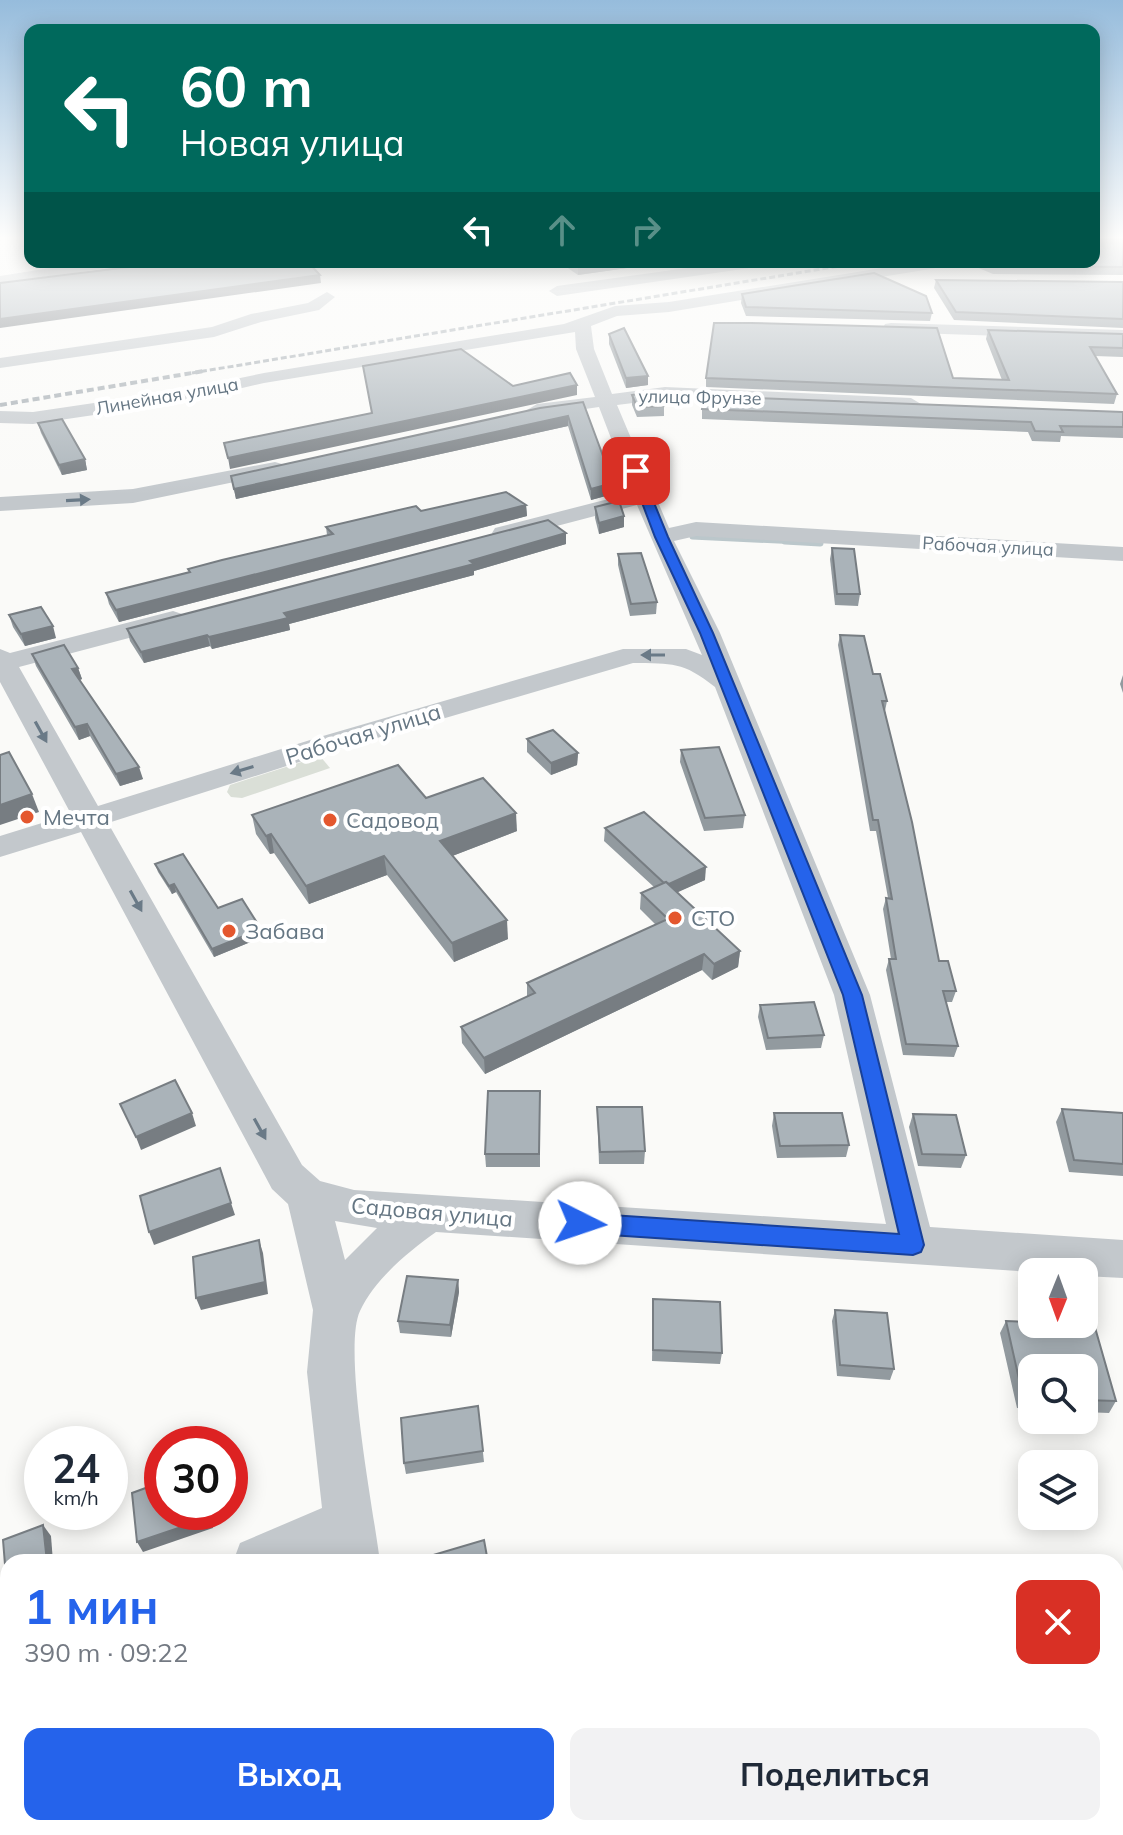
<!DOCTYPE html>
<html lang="ru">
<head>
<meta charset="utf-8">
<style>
	:root { --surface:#fff; --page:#f2f2f3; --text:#1f2937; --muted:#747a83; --accent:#2563eb }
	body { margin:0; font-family:Mulish,sans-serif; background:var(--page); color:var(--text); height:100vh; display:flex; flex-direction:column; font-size:30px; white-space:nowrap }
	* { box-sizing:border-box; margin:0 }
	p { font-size:26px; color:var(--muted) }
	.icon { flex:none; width:44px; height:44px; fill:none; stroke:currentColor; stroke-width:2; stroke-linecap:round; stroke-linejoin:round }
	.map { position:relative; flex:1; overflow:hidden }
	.drawer { position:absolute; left:0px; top:1554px; width:1124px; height:282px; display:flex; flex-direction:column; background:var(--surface); border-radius:24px 24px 0 0; box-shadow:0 4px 20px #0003 }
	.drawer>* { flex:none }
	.hud { position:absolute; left:24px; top:24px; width:1076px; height:244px; border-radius:16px; box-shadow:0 4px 20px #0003; background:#00695c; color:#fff; overflow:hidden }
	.needle { width:52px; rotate:181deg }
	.controls { position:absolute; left:1018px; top:1258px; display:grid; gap:16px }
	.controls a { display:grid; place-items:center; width:80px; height:80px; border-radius:16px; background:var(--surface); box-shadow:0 4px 20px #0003; font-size:40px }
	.speed { position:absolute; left:24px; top:1426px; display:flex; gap:16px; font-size:40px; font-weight:700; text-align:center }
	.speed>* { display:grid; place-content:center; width:104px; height:104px; border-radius:50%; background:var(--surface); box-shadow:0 4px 20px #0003; line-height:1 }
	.speed small { font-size:20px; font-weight:400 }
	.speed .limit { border:12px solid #d22; background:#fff; color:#111 }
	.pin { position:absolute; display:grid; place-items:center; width:68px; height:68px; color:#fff; margin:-34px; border-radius:16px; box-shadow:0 4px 12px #0006 }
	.me { position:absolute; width:88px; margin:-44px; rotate:94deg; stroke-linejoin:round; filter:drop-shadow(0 0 6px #0008) }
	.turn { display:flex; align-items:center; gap:28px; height:168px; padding:0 24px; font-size:36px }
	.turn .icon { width:104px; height:104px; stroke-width:2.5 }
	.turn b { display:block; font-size:56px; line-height:68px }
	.lanes { display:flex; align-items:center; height:76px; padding:0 24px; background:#0003; justify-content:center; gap:40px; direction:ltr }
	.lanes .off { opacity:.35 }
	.round { display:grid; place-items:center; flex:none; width:84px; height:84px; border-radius:16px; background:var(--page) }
	.overview { display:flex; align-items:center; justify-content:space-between; height:136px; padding:0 24px }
	h1 { font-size:48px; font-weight:700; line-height:60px; color:var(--accent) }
	.primary-button { display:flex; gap:16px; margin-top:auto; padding:16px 24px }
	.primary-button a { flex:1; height:92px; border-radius:16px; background:var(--accent); color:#fff; font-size:32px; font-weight:700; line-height:92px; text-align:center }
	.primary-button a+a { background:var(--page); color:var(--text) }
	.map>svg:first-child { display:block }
	.green { fill:#dadfd7 }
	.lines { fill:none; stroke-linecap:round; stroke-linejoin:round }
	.stream-far1 { stroke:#bbc7cb; stroke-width:5 }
	.stream { stroke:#bbc7cb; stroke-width:7 }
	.street { fill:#c3c8cc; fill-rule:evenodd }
	.rail-far1 { stroke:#a2aab0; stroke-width:3; stroke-dasharray:6 3; stroke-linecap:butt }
	.rail { stroke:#a2aab0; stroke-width:4; stroke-dasharray:7 4; stroke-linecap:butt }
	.wall { fill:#929a9f }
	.shaded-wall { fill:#777d82 }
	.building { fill:#aab3b9; stroke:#777d82; stroke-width:2 }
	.oneway { fill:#6a7a87 }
	.route { fill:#2563eb; stroke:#184099; stroke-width:2 }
	.poi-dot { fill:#e4572e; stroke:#fff; stroke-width:3 }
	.labels { text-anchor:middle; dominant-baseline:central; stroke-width:8; stroke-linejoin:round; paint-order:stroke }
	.far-street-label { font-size:18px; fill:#657683; stroke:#fff }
	.street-label { font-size:22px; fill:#657683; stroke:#fff }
	.poi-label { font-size:22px; fill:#657683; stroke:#fff; text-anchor:start }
</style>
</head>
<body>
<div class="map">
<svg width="1123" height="1835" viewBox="0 0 1123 1835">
	<rect width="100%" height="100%" fill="#fafaf8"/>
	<polygon class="green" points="320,756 330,768 242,798 231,797 227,792 230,785"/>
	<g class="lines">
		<polyline class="stream-far1" points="692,537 820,543"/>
		<polyline class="stream" points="785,541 820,543"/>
		<g class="street">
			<polygon points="88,262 123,262 116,266 0,286 0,276"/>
			<polygon points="731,262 770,262 763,266 557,296 549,291 557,286"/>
			<path d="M920,262H955L948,266L669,312L617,316L591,326L594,349L612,394L665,387L911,398L921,404L911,410L665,399L617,405L669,528L696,522L1123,547V561L696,536L674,541L720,633L870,995L930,1227L1123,1240V1278L1084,1276V1272H1032L436,1232C408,1252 375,1279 360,1311C342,1349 374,1513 380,1562H328L327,1558L319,1562H233L240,1543L322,1508L307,1372L313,1310L288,1204L272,1189L81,832L0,857V836L71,814L0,682V649L10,653L173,611L182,614L186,619L182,624L19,667L98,806L323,736L623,649H686L702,655L637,505L503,540L495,538L492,533L495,528L632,493L599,407L537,416L527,410L537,404L595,397L576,349L575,332L264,383L182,402L33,424L0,423V411L33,412L182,390L264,373L564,324L615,306L669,302ZM633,663C673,664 682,661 715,687L834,995L886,1224L354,1190L320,1181L302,1165L108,823L343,748ZM335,1221L377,1228L345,1260Z"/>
			<polygon points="327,292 335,297 319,310 261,322 214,337 0,368 0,358 212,327 251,314 308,303"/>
			<polygon points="891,323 1123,330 1123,340 885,332 883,328 885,324"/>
			<polygon points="275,462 282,464 285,468 282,472 133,503 0,511 0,497 133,489"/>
			<polygon points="8,1638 8,1694 0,1697 0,1641"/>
			<polygon points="357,1828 417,1828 418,1835 358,1835"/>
		</g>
		<polyline class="rail-far1" points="192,373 864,262"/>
		<polyline class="rail" points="0,405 204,371"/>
	</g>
	<g class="wall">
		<polygon points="1123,239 1123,275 993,274 969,264 969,262 1094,262"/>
		<polygon points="559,262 669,262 578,275"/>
		<polygon points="936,280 1123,282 1123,328 954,320 934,288"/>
		<polygon points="742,294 932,313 930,321 746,316 741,303"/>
		<polygon points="988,330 1123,334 1123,357 1095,356 1117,394 1114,404 706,387 706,378 953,378 1002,380 986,339"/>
		<polygon points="609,334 648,385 626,388 609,344"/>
		<polygon points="632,395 664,406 664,416 637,417 632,405"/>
		<polygon points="583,402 613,494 591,500 568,426 236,499 231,476"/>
		<polygon points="702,409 1123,412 1123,438 1061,436 1060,442 1032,441 1028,432 702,419"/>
		<polygon points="38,423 85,459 87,470 62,475 41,433"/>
		<polygon points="526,505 527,516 119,622 109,604 106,593 189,572 188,569 327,535 326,527 421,511"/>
		<polygon points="595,507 624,527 599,534 595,518"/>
		<polygon points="566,533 566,544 474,571 474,575 289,624 290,630 212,649 210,646 144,663 130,641 127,629"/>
		<polygon points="832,548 860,594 858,606 835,605 830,559"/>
		<polygon points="618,554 657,602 656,614 630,616 618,565"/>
		<polygon points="9,615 56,638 25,646 13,627"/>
		<polygon points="840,635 873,674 887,701 885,711 939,961 956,991 952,1002 946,1002 958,1046 954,1057 903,1055 886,970 889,959 891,959 883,909 886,898 888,898 876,831 870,831 838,645"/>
		<polygon points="32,654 78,668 82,679 80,680 143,779 120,786 90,736 79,740 36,666"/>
		<polygon points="1123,675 1123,693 1120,684"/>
		<polygon points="527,739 578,753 577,765 551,775 527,752"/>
		<polygon points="681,750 745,815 743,828 704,831 680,762"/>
		<polygon points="426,798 517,831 452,856 508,939 454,962 387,875 309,904 274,853 270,854 256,834 252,815"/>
		<polygon points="605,828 705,880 677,892 740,951 738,967 712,980 702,970 485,1074 462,1043 461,1027 527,997 527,983 656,925 640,909 641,893 654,887 604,841"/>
		<polygon points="155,864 218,908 261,929 263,937 214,957 176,892 172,894 158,872"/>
		<polygon points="760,1005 824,1035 821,1048 766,1050 758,1017"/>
		<polygon points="540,1091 540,1167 486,1167 485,1154"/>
		<polygon points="597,1107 645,1151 644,1164 599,1164"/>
		<polygon points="1062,1109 1123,1113 1123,1176 1069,1172 1056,1122"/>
		<polygon points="774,1113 849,1145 846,1157 777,1158 772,1126"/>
		<polygon points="913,1114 966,1155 961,1168 918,1166 909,1127"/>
		<polygon points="458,1280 459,1292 451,1337 400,1333 398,1321"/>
		<polygon points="653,1299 722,1353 720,1364 652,1361"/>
		<polygon points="835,1310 894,1369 890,1380 837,1376 832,1321"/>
		<polygon points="1006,1321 1032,1322 1032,1324 1094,1324 1116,1401 1109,1413 1084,1412 1084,1368 1032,1368 1032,1409 1017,1408 1000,1333"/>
		<polygon points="478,1406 484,1462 406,1474 404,1463"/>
		<polygon points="1066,1828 1116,1828 1123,1835 1068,1835"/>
	</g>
	<g class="shaded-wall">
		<polygon points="611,262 669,262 578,275 578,267"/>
		<polygon points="320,275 321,283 0,328 0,319"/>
		<polygon points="648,376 648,385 626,388 626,378"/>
		<polygon points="577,385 577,395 230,469 228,458"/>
		<polygon points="568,416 568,426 236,499 234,489"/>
		<polygon points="85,459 87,470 62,475 59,465"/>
		<polygon points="613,483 613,494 591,500 591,489"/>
		<polygon points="526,505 527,516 119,622 116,610"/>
		<polygon points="624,516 624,527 599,534 599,523"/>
		<polygon points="566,533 566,544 474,571 474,575 289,624 290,630 212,649 209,637 284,613"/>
		<polygon points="53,626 56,638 25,646 21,634"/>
		<polygon points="207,635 210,646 144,663 141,652"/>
		<polygon points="78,668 82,679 76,681 72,669"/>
		<polygon points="87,724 90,736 79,740 75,727"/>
		<polygon points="578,753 577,765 551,775 551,763"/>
		<polygon points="139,767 143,779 120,786 116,774"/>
		<polygon points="32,794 39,812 0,825 0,805"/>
		<polygon points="516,813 517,831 442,860 440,841"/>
		<polygon points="271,834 274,853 270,854 266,836"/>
		<polygon points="384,856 387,875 309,904 306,886"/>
		<polygon points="706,867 705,880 665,898 666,885"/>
		<polygon points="174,884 176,892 172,894 169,886"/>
		<polygon points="507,920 508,939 454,962 452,943"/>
		<polygon points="261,929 263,937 214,957 212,949"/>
		<polygon points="740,951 738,967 712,980 714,964"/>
		<polygon points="704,954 702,970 485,1074 484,1058"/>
		<polygon points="192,1113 196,1126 141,1150 136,1137"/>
		<polygon points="231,1203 235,1215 154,1245 149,1232"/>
		<polygon points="259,1240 263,1253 268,1294 201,1310 196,1298"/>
		<polygon points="458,1280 459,1292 451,1337 450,1325"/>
		<polygon points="208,1512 211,1512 213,1528 143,1552 137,1542"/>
		<polygon points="43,1525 51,1536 53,1562 47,1562"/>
		<polygon points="8,1766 8,1778 0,1781 0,1770"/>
	</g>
	<g class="building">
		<polygon points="1094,239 1123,239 1123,267 995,266 986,262 1094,262"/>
		<polygon points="169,262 308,262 320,275 0,319 0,283"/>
		<polygon points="571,262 611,262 578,267"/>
		<polygon points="874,273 926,296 932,313 746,307 742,294"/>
		<polygon points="936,280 1123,282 1123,319 956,312"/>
		<polygon points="714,323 751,323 937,328 953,378 1009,380 988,330 1123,334 1123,348 1090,347 1117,394 706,378"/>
		<polygon points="624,328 648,376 626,378 609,334"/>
		<polygon points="461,349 513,386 570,373 577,385 228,458 224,443 372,413 363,366"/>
		<polygon points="644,393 658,394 664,406 637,407 632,395"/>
		<polygon points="704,396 1123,412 1123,427 1060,426 1063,432 1035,431 1031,422 702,409"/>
		<polygon points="583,402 613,483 591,489 568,416 234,489 231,476 540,408"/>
		<polygon points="62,419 85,459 59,465 38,423"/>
		<polygon points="506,492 526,505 116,610 106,593 190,572 188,569 222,560 333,534 326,527 416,506 421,511"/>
		<polygon points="619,501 624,516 599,523 595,507"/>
		<polygon points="548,520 566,533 470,561 474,564 284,613 288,618 209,637 207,635 141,652 127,629"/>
		<polygon points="832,548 854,549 860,594 837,594"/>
		<polygon points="641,553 657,602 631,604 618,554"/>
		<polygon points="41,607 53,626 21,634 9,615"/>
		<polygon points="840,635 864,636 873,674 880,674 887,701 882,701 912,822 939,961 948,961 956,991 943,991 958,1046 906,1044 889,959 896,959 886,898 892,899 878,820 873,820"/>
		<polygon points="64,645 78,668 72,669 139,767 116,774 87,724 75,727 32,654"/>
		<polygon points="553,730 578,753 551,763 527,739"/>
		<polygon points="719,747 745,815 705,818 681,750"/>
		<polygon points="9,752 32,794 0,805 0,755"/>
		<polygon points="398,765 426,798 483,778 516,813 440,841 507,920 452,943 384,856 306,886 271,834 266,836 252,815"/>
		<polygon points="644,812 706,867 669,884 666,882 664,883 605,828"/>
		<polygon points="183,854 218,908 242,899 261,929 212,949 174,884 169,886 155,864"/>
		<polygon points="666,882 740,951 714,964 704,954 484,1058 461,1027 535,993 527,983 668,919 641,893"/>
		<polygon points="814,1002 824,1035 768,1038 760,1005"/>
		<polygon points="175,1080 192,1113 136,1137 120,1104"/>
		<polygon points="488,1091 540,1091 539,1154 485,1154"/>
		<polygon points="597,1107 642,1107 645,1151 600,1152"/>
		<polygon points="1062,1109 1123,1113 1123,1164 1074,1160"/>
		<polygon points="774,1113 842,1113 849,1145 780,1146"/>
		<polygon points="913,1114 956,1115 966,1155 922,1154"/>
		<polygon points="220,1168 231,1203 149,1232 140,1196"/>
		<polygon points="259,1240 265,1282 196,1298 193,1257"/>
		<polygon points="407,1276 458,1280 450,1325 398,1321"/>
		<polygon points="653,1299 720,1302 722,1353 653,1350"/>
		<polygon points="835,1310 887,1313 894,1369 840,1365"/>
		<polygon points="1006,1321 1032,1322 1032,1324 1094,1324 1116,1401 1084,1400 1084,1368 1032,1368 1032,1397 1023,1397"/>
		<polygon points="478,1406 483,1451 404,1463 401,1418"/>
		<polygon points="162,1482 162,1512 208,1512 208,1518 137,1542 132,1493"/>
		<polygon points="43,1525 47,1562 8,1562 7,1589 3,1540"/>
		<polygon points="484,1540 488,1562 431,1562 430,1556"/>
		<polygon points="8,1716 8,1766 0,1770 0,1719"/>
		<polygon points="1116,1799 1123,1799 1123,1835 1079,1835 1077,1828 1116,1828"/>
	</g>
	<defs><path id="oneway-solid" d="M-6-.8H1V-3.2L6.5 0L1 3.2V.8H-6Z" transform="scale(2)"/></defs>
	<g class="oneway">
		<use href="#oneway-solid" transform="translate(78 500) rotate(-3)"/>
		<use href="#oneway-solid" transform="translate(653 655) rotate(180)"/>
		<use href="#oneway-solid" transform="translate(41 732) rotate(61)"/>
		<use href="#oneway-solid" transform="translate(242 770) rotate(163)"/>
		<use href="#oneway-solid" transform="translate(136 901) rotate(61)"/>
		<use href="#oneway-solid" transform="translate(260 1129) rotate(61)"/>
	</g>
	<linearGradient id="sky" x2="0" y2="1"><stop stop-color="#96bcdc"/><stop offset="0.48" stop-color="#fdfdfc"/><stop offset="1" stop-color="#fdfdfc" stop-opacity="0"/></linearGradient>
	<rect width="1123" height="495" fill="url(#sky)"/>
	<polygon class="route" points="636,468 641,471 668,537 713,633 862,995 924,1245 921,1252 913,1255 580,1233 572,1230 569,1223 572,1216 580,1213 899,1234 843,995 700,633 655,537 630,471"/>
	<g class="poi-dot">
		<circle cx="27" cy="817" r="8"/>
		<circle cx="330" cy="820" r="8"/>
		<circle cx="675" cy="918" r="8"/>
		<circle cx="229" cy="931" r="8"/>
	</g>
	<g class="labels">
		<g class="far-street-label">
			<text transform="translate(167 396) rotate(-10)">Линейная улица</text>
			<text transform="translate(700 397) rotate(1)">улица Фрунзе</text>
			<text transform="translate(988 546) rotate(3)">Рабочая улица</text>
		</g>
		<g class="street-label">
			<text transform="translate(363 734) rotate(-17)">Рабочая улица</text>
			<text transform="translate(432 1212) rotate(5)">Садовая улица</text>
		</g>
		<g class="poi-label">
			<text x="43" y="817">Мечта</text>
			<text x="346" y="820">Садовод</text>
			<text x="691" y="918">СТО</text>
			<text x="245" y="931">Забава</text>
		</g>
	</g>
</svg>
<div class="controls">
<a><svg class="needle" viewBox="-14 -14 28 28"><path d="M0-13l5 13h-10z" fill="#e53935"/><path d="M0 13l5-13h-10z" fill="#747a83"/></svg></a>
<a><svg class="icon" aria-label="search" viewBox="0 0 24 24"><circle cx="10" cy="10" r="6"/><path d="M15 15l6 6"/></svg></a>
<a><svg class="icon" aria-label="layers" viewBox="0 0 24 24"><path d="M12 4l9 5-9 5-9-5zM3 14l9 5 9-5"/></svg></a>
</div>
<div class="speed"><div>24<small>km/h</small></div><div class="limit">30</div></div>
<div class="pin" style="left:636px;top:471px;background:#d93025"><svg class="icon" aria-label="arrive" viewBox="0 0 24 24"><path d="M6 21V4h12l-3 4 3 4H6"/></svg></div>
<svg class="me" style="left:580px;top:1223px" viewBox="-20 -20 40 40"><circle r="19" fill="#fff"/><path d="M0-13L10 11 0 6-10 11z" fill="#2563eb"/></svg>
<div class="hud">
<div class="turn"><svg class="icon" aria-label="left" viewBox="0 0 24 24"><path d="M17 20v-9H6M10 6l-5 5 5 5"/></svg><div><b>60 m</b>Новая улица</div></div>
<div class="lanes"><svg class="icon" aria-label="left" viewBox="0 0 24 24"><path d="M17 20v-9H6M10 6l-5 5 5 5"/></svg><svg class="icon off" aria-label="ahead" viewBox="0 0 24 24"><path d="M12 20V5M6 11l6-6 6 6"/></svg><svg class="icon off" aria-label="right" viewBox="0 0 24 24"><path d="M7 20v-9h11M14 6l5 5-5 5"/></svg></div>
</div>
<section class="drawer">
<div class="overview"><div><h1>1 мин</h1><p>390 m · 09:22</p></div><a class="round" style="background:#d93025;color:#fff"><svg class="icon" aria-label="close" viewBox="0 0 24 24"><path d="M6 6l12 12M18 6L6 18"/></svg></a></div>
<div class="primary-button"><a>Выход</a><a>Поделиться</a></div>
</section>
</div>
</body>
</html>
